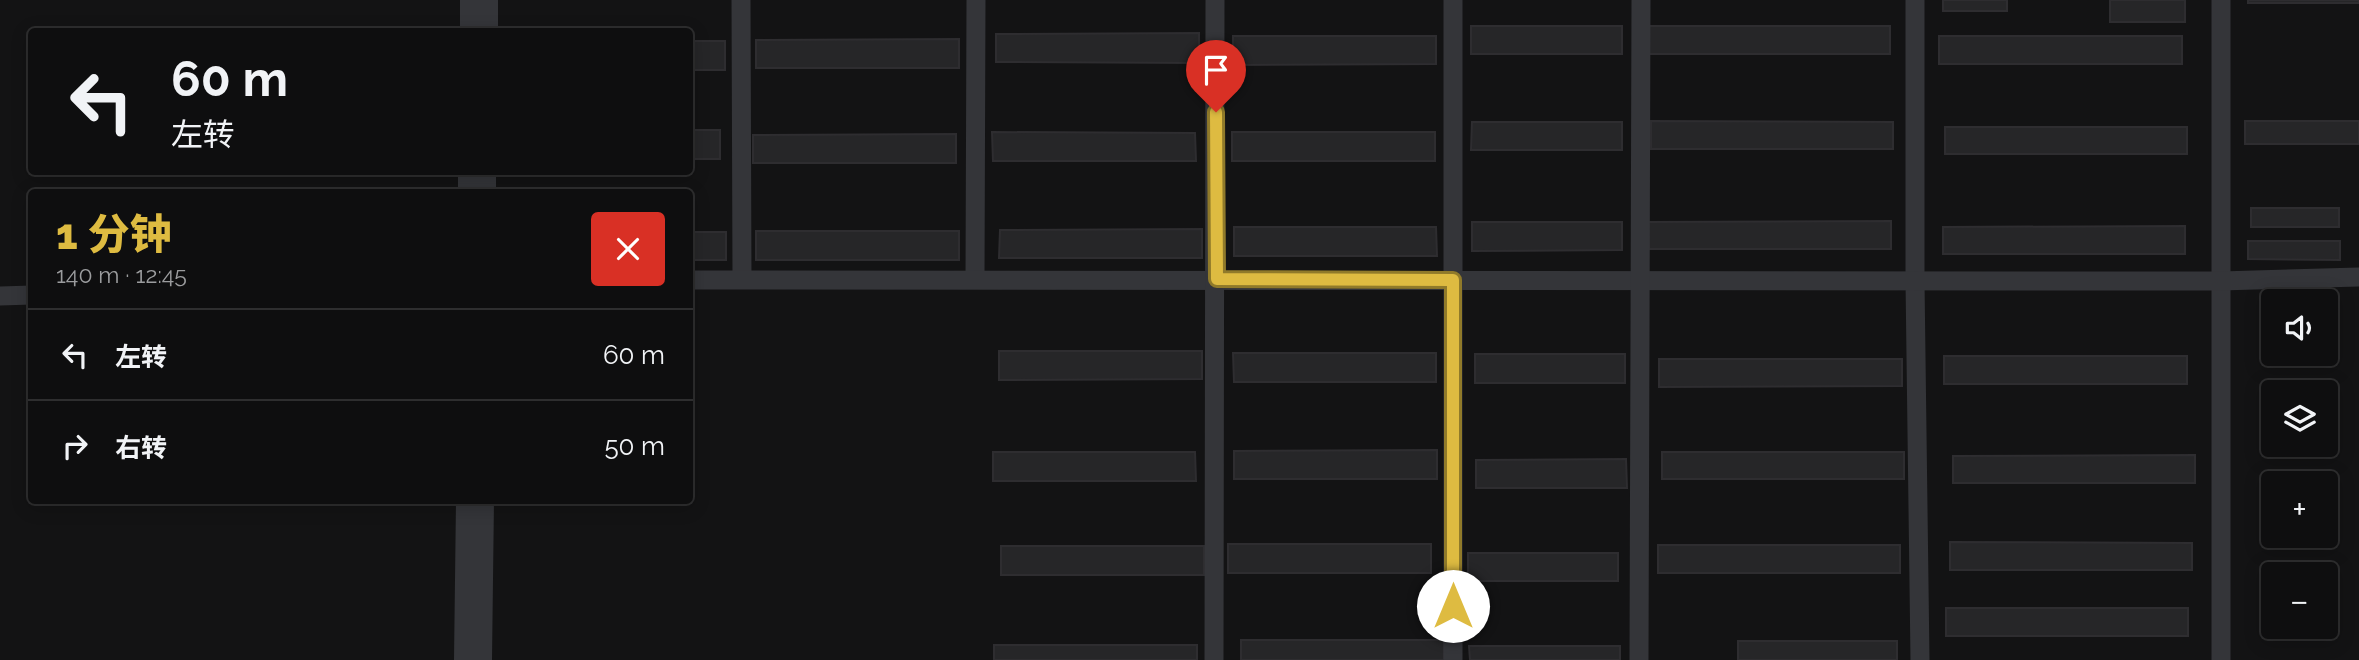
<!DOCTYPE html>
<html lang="zh">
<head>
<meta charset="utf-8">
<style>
	:root { --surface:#0e0e0f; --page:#171718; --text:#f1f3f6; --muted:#9b9c9e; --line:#2e2e2f; --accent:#debb41 }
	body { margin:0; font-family:Raleway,"Noto Sans SC",sans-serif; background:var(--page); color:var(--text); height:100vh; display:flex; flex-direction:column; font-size:26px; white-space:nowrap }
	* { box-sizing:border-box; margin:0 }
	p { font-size:23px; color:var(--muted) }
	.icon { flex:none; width:38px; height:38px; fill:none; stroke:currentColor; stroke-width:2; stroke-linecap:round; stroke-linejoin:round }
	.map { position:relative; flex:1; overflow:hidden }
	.details { position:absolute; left:28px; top:189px; width:665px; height:315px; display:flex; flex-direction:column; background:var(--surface); border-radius:7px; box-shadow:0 4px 18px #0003,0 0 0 2px var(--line) }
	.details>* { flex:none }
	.banner { position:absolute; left:28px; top:28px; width:665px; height:147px; border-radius:7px; box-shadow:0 4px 18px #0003,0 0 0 2px var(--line); background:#0e0e0f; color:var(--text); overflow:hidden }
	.fabs { position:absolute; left:2261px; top:289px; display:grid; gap:14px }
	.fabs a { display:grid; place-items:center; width:77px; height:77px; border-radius:7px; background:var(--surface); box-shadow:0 4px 18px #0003,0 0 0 2px var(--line); font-size:35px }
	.pin { position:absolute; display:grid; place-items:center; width:60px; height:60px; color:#fff; margin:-72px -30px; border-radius:50% 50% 50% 0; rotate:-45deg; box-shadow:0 0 7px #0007 }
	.pin .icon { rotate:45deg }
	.me { position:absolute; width:77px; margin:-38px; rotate:0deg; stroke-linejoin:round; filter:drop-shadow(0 0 5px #0008) }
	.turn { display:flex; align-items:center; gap:24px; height:147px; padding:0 28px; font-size:32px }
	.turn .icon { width:91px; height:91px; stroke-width:2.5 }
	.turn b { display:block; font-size:49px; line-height:60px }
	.round { display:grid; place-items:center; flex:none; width:74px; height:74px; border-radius:7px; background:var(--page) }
	.headline { display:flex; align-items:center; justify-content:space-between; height:119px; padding:0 28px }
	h1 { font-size:42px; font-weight:800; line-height:52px; color:var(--accent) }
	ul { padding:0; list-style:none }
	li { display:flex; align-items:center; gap:21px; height:91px; padding:0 28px; border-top:2px solid var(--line) }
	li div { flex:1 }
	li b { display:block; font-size:26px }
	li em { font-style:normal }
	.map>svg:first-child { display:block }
	.building { fill:#262628; stroke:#2e2d30; stroke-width:2 }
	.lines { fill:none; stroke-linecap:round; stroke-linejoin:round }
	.service { stroke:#343539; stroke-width:19 }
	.minor { stroke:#343539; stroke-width:38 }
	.route-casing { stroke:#907a2a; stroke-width:18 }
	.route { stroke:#debb41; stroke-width:12 }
</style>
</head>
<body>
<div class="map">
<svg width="2359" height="660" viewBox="0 0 2359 660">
	<rect width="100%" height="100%" fill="#131314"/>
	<g class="building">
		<rect x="1943" y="0" width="64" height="11"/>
		<rect x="2110" y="0" width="75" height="22"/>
		<rect x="2248" y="0" width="111" height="3"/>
		<rect x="1471" y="26" width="151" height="28"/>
		<rect x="1648" y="26" width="242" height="28"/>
		<polygon points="1199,33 1199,63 996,62 996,34"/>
		<polygon points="1233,36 1436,36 1436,64 1233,65"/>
		<rect x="1939" y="36" width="243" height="28"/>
		<polygon points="959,39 959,68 756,68 756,40"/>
		<rect x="690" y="41" width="35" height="29"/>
		<polygon points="1651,121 1893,122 1893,149 1651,149"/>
		<rect x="2245" y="121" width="114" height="23"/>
		<polygon points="1472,122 1622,122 1622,150 1471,150"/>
		<rect x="1945" y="127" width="242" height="27"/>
		<rect x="690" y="130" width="30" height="29"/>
		<polygon points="992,132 1195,133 1196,161 993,161"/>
		<rect x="1232" y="132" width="203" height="29"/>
		<polygon points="956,134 956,163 753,163 753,135"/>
		<rect x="2251" y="208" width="88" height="19"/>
		<polygon points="1891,221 1891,249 1649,249 1648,222"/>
		<polygon points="1472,222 1622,222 1622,250 1472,251"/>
		<polygon points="2185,226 2185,254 1943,254 1943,227"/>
		<polygon points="1234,227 1436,227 1437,256 1234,256"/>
		<polygon points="1202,229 1202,258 999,258 1000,230"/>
		<rect x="756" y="231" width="203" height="29"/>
		<rect x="690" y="232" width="36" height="28"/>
		<polygon points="2248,241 2340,241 2340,260 2248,259"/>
		<polygon points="999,351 1202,351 1202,379 999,380"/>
		<polygon points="1233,353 1436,353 1436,382 1234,382"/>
		<rect x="1475" y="354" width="150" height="29"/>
		<rect x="1944" y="356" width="243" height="28"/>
		<polygon points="1659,359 1902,359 1902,386 1659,387"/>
		<polygon points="1437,450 1437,479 1234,479 1234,451"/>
		<polygon points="993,452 1195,452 1196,481 993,481"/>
		<rect x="1662" y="452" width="242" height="27"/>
		<polygon points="2195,455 2195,483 1953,483 1953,456"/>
		<polygon points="1626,459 1627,488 1476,488 1476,460"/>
		<polygon points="1950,542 2192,543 2192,570 1950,570"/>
		<rect x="1228" y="544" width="203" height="29"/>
		<rect x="1658" y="545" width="242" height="28"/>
		<rect x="1001" y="546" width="203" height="29"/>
		<rect x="1468" y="553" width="150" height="28"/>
		<rect x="1946" y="608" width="242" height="28"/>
		<rect x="1241" y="640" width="203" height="20"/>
		<rect x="1738" y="641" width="159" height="19"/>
		<rect x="994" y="645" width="203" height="15"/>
		<polygon points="1469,646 1620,646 1620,660 1470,660"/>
	</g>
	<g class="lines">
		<g class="service">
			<polyline points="741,0 742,279"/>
			<polyline points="1453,0 1453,660"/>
			<polyline points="1915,0 1915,281 1920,660"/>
			<polyline points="2221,0 2221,660"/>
			<polyline points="975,279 976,0"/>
			<polyline points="690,280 2221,281 2359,277"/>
			<polyline points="0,296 32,295"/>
			<polyline points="1214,660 1215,0"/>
			<polyline points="1639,660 1641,0"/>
		</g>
		<g class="minor">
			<polyline points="479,32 479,0"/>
			<polyline points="477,192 477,172"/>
			<polyline points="473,660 475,500"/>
		</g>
	</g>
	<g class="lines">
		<g class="route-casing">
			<polyline id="route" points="1216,112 1217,279 1453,280 1453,606"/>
		</g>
		<use href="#route" class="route"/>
	</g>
</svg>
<div class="fabs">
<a><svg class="icon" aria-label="sound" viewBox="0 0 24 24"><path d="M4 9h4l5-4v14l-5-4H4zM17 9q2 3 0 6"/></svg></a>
<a><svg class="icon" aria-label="layers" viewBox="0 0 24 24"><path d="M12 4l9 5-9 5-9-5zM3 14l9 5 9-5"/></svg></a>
<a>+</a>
<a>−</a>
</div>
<div class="pin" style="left:1216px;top:112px;background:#d93025"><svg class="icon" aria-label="arrive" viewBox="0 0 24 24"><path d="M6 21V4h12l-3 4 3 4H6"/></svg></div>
<svg class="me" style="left:1453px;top:606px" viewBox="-20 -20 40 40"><circle r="19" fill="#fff"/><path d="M0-13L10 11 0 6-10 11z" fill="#debb41"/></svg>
<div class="banner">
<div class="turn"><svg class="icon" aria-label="left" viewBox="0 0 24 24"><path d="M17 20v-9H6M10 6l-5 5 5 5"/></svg><div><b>60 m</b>左转</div></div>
</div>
<section class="details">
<div class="headline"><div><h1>1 分钟</h1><p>140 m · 12:45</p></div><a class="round" style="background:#d93025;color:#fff"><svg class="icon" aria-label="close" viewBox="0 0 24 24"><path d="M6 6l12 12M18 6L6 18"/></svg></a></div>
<ul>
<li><svg class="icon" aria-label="left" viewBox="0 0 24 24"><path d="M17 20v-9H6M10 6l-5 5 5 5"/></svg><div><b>左转</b></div><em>60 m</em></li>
<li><svg class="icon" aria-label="right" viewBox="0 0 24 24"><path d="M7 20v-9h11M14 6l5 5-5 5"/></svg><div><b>右转</b></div><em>50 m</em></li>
</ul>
</section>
</div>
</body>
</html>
